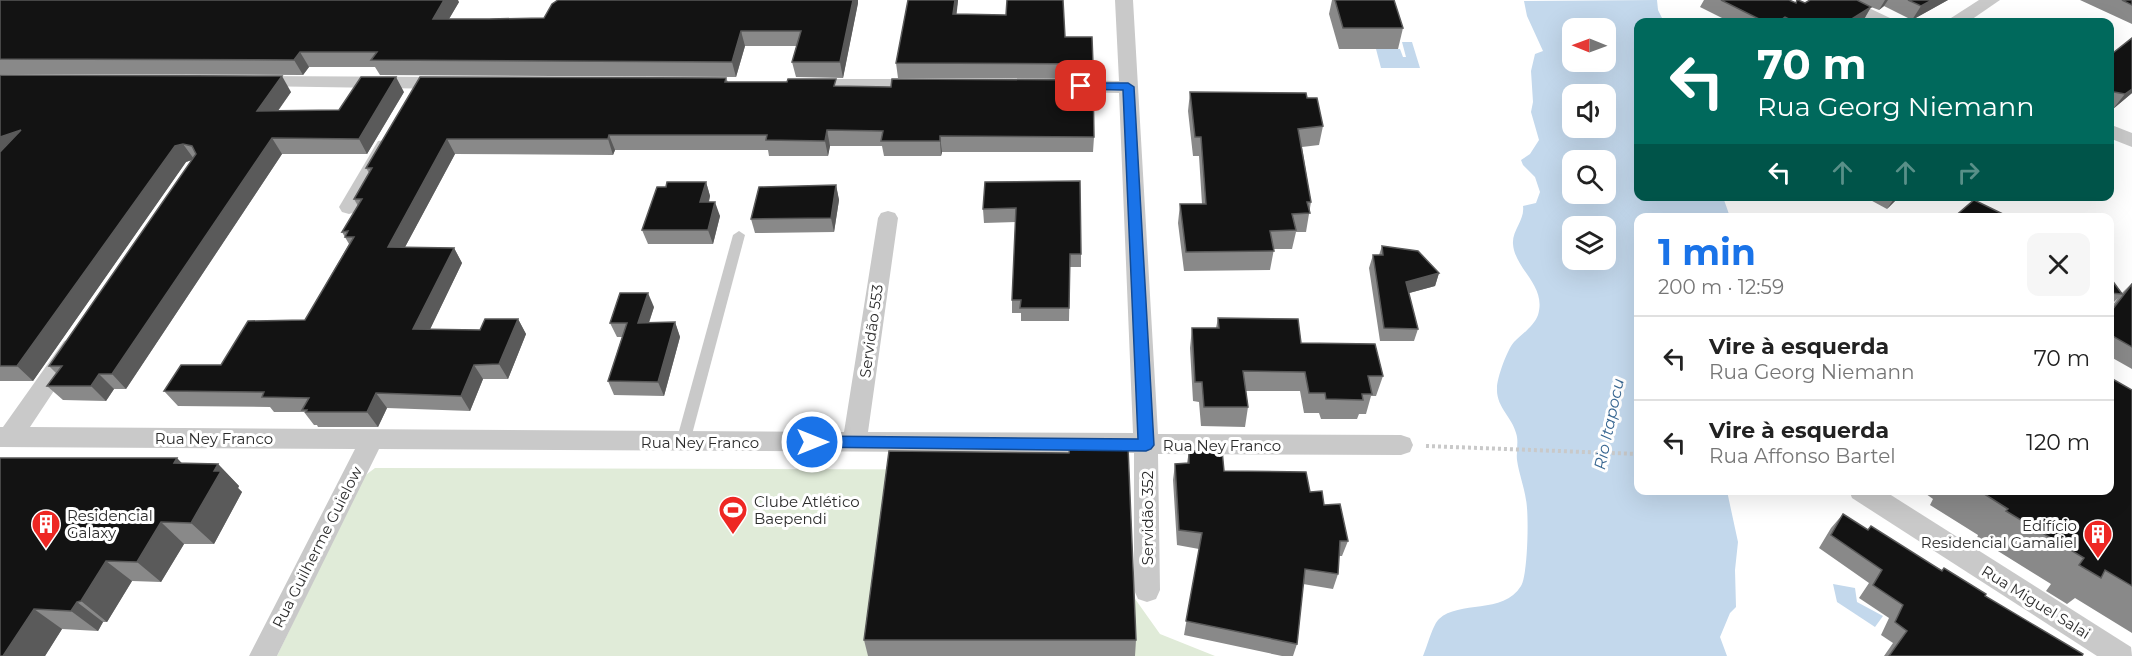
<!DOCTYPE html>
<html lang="pt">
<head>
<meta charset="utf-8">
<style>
	:root { --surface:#fff; --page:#f6f6f6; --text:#222; --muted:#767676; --line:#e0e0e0; --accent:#1a73e8 }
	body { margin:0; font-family:Montserrat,sans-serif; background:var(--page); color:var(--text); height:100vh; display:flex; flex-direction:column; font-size:22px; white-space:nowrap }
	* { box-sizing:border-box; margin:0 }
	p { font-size:20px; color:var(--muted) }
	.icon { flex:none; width:33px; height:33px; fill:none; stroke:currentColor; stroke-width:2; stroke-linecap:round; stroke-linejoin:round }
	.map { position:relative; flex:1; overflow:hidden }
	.side { position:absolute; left:1634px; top:213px; width:480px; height:282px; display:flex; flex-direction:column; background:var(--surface); border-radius:12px; box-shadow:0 6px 24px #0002 }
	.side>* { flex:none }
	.top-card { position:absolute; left:1634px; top:18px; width:480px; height:183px; border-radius:12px; box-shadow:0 6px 24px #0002; background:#00695c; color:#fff; overflow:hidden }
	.needle { width:39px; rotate:271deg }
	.tools { position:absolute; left:1562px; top:18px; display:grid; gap:12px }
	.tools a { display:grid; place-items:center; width:54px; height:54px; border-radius:12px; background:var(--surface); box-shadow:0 6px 24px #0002; font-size:30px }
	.pin { position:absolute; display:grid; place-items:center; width:51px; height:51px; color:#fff; margin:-26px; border-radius:12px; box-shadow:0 3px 9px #0006 }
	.me { position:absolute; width:66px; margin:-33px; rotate:90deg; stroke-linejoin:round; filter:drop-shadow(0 0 4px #0008) }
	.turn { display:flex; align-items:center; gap:21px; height:126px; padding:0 24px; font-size:27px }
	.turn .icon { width:78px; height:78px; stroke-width:2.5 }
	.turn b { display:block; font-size:42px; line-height:51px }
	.lanes { display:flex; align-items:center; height:57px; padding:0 24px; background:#0003; justify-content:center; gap:30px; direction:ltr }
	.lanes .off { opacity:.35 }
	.round { display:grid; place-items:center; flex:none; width:63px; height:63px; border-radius:12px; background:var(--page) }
	.summary { display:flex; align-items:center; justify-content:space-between; height:102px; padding:0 24px }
	h1 { font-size:36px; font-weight:700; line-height:45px; color:var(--accent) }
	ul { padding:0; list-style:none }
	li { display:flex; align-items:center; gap:18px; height:84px; padding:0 24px; border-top:2px solid var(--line) }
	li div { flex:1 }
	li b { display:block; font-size:22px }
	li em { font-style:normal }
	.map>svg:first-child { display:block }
	.green { fill:#e0ebd8 }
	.water { fill:#c3d8ec; fill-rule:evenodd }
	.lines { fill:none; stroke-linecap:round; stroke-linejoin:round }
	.path { stroke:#c9c9c9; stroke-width:4; stroke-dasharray:3 3; stroke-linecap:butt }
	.service { fill:#c9c9c9; fill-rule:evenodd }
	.minor { fill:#c9c9c9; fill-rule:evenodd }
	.wall { fill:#898989 }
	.shaded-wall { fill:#5a5a5a }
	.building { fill:#131313; stroke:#5a5a5a; stroke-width:1.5 }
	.route { fill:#1a73e8; stroke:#114b97; stroke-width:1.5 }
	.labels { text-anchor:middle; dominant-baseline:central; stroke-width:6; stroke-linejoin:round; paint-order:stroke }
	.street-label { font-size:15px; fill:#2c2c2c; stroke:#fff }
	.poi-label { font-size:15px; fill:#2c2c2c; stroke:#fff; text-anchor:start }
	.water-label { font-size:16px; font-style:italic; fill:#376691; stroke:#fff }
</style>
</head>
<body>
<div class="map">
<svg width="2132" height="656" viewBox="0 0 2132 656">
	<rect width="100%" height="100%" fill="#fff"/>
	<polygon class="green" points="375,468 1129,470 1133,596 1160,634 1215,656 277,656 363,477"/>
	<g class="water">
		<path d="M1657,0L1658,10L1664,22H1638V196L1723,197L1730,217L1638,218V490L1727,491L1738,542L1735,570L1736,607L1730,613L1720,637L1727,656H1423C1427,647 1433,624 1439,619C1459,600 1503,615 1521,586C1528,575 1529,513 1526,500C1524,486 1519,474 1517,460C1516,451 1519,441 1516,433C1512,417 1496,407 1497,388C1497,378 1507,350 1514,342C1522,334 1534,326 1538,315C1547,285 1515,270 1513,244C1512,230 1525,220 1523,206L1536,203L1540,192L1535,177L1523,165L1521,160L1530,154L1539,140L1531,112L1533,102L1531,71L1535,54L1543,51L1527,16L1524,1ZM1572,28H1605V62H1572ZM1572,94H1605V128H1572ZM1572,160H1605V194H1572ZM1572,226H1605V260H1572Z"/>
		<polygon points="1402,42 1412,42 1420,68 1381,68 1376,49 1400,49 1403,57 1406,57"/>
		<polygon points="1833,584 1855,588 1857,602 1883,616 1875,627 1837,602"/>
	</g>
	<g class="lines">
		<polyline class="path" points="1426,446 1638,454"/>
		<polygon class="service" points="739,231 745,235 690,442 688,446 683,447 678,446 676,442 733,235"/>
		<g class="minor">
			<polygon points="1115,0 1133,0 1158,434 1401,435 1410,438 1413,445 1410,452 1401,455 1158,454 1160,590 1156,599 1147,602 1138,599 1134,590 1134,453 379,449 277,656 249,656 355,449 0,447 0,427 3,427 64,341 72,338 80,341 83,347 30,427 844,432 878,218 881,213 888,211 895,213 898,218 868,432 1133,433 1119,93 1063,92 1056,90 1054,86 1056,82 1063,80 1119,81"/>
			<polygon points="1829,0 1852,0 1890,18 1893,22 1871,22 1832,4"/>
			<polygon points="1979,0 2000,0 1968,22 1949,22 1951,18"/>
			<polygon points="256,76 445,77 452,79 454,83 452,87 445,89 249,86 247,82 249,78"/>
			<polygon points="808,79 922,79 929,81 931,85 929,89 922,91 801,89 799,85 801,81"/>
			<polygon points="2109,124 2132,133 2132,147 2109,138"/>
			<polygon points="385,140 392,141 395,146 359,207 356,212 349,214 342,212 339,207 378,141"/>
			<polygon points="1849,490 1883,490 2131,647 2132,656 2097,656 1852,498"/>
		</g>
	</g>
	<g class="wall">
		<polygon points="0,0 459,2 449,19 489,19 544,18 858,3 843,78 796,77 792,62 797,46 745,46 736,77 380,75 375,67 309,67 303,75 0,74"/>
		<polygon points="908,0 958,0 956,14 1093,64 1092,79 898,78 896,63"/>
		<polygon points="1332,0 1394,0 1403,28 1398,49 1339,49 1329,14"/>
		<polygon points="1704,0 1789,0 1796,3 1805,3 1857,0 1948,0 1912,20 1884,6 1879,10 1871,7 1863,21 1860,22 1730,22 1700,7"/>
		<polygon points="2080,0 2132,0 2132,24"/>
		<polygon points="2109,56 2132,93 2113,109 2109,108"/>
		<polygon points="0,75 291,92 278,111 339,110 404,92 367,154 282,154 126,389 114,389 106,401 63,400 47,386 56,373 49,366 192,160 186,162 33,381 0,381"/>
		<polygon points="420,77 726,78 728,82 838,86 1094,137 1093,152 942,152 941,156 884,156 882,146 830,146 828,156 769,156 768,150 615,150 613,155 455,154 405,247 454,248 462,263 430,329 480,330 518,319 526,334 508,379 483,379 470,411 387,408 378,427 318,427 317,425 314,425 304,412 274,412 270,407 178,406 164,391 221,365 305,320 349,244 342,232 358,206 354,199 369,173 366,168"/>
		<polygon points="1190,92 1307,98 1323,126 1319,145 1302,147 1311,202 1306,232 1296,232 1292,249 1274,249 1270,270 1184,271 1178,223 1180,204 1202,204 1199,156 1193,156 1188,111"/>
		<polygon points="706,182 710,196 709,202 720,216 713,244 648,244 642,230 666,187"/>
		<polygon points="985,182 1081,254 1081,267 1070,267 1069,321 1021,321 1021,313 1012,313 1012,300 1016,222 984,223 983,209"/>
		<polygon points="836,185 839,200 834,232 755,233 751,219"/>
		<polygon points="1863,196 1900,196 1887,209"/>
		<polygon points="1382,246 1439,273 1435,286 1409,293 1418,329 1414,341 1380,341 1369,268 1373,255 1379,255"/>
		<polygon points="2109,276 2122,293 2132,283 2132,369 2109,356 2109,310 2118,298 2109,307"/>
		<polygon points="654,307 649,323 675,322 680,337 664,396 614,395 608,381 622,337 617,337 610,323"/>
		<polygon points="1218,318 1301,343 1383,376 1376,396 1371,396 1366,414 1359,414 1357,419 1321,419 1319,413 1304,413 1300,391 1246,391 1248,407 1245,427 1201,426 1199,402 1193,401 1190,348 1192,328 1216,328"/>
		<polygon points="2132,390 2132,633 2075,598 2067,604 2046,591 2051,584 1977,538 1978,535 1930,505 1933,499 1922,491 1922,490 2109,490"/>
		<polygon points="1189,451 1224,471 1310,492 1324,505 1348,541 1342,556 1339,556 1338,574 1333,589 1303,584 1297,644 1293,656 1282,656 1184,635 1199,549 1177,545 1173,480 1175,464 1187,463"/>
		<polygon points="0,458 218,464 239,486 238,488 242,492 214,544 184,544 161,582 132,581 107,622 103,622 98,631 62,629 45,656 0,656"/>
		<polygon points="1843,514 1868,530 1942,570 1944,568 1985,596 2082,656 1884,656 1893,643 1881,635 1889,618 1859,598 1869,583 1819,548 1831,528"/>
		<polygon points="864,640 1136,640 1135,656 868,656"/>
	</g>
	<g class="shaded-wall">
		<polygon points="444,0 458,0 459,2 440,34 433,19"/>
		<polygon points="853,0 858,0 858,3 843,78 840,62"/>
		<polygon points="955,0 958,0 958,1 955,28 953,14"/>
		<polygon points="1885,0 1888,0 1884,6 1879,10"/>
		<polygon points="1932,0 1948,0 1912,20 1921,6"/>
		<polygon points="1871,7 1863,21 1860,22 1847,22"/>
		<polygon points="741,31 745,46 736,77 732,62"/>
		<polygon points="300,52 309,67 303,75 294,60"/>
		<polygon points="282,76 291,92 267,126 257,111"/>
		<polygon points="396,77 404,92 367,154 359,139"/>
		<polygon points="2132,89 2132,93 2113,109 2125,94"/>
		<polygon points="21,130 0,158 0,137"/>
		<polygon points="827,130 830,146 828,156 825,141"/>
		<polygon points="609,135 615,150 613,155 608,139"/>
		<polygon points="940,136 942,152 941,156 940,141"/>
		<polygon points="272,138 282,154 126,389 112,374"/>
		<polygon points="447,139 455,154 397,262 388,247"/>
		<polygon points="183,144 194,159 186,162 33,381 17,366 175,146"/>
		<polygon points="706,182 710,196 705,216 700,202"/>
		<polygon points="836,185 839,200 834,232 831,218"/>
		<polygon points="1896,196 1900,196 1887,209"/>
		<polygon points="715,202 720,216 713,244 708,230"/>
		<polygon points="454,248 462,263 423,344 413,329"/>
		<polygon points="1439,273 1435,286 1402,295 1406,282"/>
		<polygon points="648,293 654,307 644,337 638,323"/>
		<polygon points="518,319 526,334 508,379 499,364"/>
		<polygon points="675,322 680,337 664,396 658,382"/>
		<polygon points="474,365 483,379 470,411 461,396"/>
		<polygon points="99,374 114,389 106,401 91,386"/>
		<polygon points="376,393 387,408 378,427 367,412"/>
		<polygon points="177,458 198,480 174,463"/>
		<polygon points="218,464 239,486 238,488 242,492 214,544 191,523"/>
		<polygon points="161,522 184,544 161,582 137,562"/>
		<polygon points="106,561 132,581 107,622 81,601"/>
		<polygon points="77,602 103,622 98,631 71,611"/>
		<polygon points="34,609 62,629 45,656 3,656"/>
	</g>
	<g class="building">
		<polygon points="0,0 444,0 433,19 489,19 544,18 552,4 558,0 853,0 840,62 792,62 801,31 741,31 732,62 371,60 377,52 300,52 294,60 0,59"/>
		<polygon points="908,0 955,0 953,14 1006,15 1007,0 1063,0 1065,37 1092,37 1093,64 896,63"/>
		<polygon points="1335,0 1394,0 1403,28 1343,28"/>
		<polygon points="1721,0 1789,0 1796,3 1797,0 1798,0 1805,3 1810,0 1857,0 1871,7 1847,22 1795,22 1785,17 1778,22 1765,22"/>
		<polygon points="1908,0 1932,0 1921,6"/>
		<polygon points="2122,0 2132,0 2132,5"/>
		<polygon points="2014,20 2021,22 2010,22"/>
		<polygon points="2132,38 2132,89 2125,94 2114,92 2109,90 2109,56"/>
		<polygon points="0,75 282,76 257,111 339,110 361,77 396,77 359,139 272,138 112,374 99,374 91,386 47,386 62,366 49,366 196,154 192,146 183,144 175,146 17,366 0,366 0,152 21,130 0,137"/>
		<polygon points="420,77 726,78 725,82 787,82 788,79 836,79 834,86 891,87 892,79 1093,80 1094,137 940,136 940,141 881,141 883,131 827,130 825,141 766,140 767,135 609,135 608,139 447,139 388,247 454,248 413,329 480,330 485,319 518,319 499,364 474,365 461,396 376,393 367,412 306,412 307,410 302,410 309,398 262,397 264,392 164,391 181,365 221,365 248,321 305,320 354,237 345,237 348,231 342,232 362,199 354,199 372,168 366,168"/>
		<polygon points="1190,92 1306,93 1307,98 1317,98 1323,126 1298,129 1311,202 1307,202 1310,213 1292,214 1296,230 1270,231 1274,251 1186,252 1180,204 1206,204 1201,137 1195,137"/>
		<polygon points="1080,181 1081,254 1070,254 1069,308 1020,308 1021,300 1012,300 1016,208 983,209 985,182"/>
		<polygon points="667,182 706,182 700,202 715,202 708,230 642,230 657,187 666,187"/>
		<polygon points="836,185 831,218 751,219 759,187"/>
		<polygon points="1974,200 2011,218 1953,218"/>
		<polygon points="1382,246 1418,251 1439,273 1406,282 1418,329 1384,328 1373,255 1383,255"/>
		<polygon points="2109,276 2122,294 2109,293"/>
		<polygon points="2132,284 2132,347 2109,334 2109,314"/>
		<polygon points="620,293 648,293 638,323 675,322 658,382 608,381 627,323 610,323"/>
		<polygon points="1218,318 1298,319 1301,343 1375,344 1383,376 1368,376 1372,394 1362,394 1363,400 1326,399 1325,393 1309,393 1305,372 1243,371 1248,407 1204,407 1202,382 1195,382 1192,328 1219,328"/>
		<polygon points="2109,377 2132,390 2132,586 2105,570 2101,578 2079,565 2084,558 2006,511 2008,509 1978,490 2109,490"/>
		<polygon points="1070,447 1128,447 1136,640 864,640 889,451 1069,453"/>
		<polygon points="1222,450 1224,471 1306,472 1310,492 1322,491 1324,505 1340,504 1348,541 1340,541 1338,574 1305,569 1297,644 1186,621 1202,533 1179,530 1175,464 1189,463 1189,451"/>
		<polygon points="0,458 177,458 174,463 218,464 214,471 221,471 191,523 161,522 137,562 106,561 81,601 77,602 71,611 34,609 3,656 0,656"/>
		<polygon points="1843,514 1868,530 1871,526 1942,571 1944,568 1986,594 1985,596 2083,654 2082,656 1889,656 1907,631 1895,622 1903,605 1873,585 1882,570 1831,535"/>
	</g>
	<polygon class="route" points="1081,83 1128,83 1134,87 1154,445 1151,449 1146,451 806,447 804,442 806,438 812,436 1138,439 1123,90 1077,89 1075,86"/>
	<defs>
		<g id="stadium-pin" transform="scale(1.5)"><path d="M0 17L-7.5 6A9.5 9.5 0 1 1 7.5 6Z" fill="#ee2723" stroke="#fff"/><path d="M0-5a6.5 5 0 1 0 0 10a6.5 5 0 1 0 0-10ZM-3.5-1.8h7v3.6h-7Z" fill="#fff"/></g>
		<g id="building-pin" transform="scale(1.5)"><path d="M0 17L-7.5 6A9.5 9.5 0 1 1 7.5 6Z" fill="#ee2723" stroke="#fff"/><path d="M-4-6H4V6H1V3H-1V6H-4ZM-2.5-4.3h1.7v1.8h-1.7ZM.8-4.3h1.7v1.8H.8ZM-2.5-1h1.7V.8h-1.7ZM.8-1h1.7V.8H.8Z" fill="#fff"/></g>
	</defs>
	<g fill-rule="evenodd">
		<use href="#stadium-pin" x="733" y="510"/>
		<use href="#building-pin" x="46" y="524"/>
		<use href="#building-pin" x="2098" y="534"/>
	</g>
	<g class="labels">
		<g class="street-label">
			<text transform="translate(871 331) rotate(-82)">Servidão 553</text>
			<text x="214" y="438">Rua Ney Franco</text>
			<text x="700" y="442">Rua Ney Franco</text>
			<text x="1222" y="445">Rua Ney Franco</text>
			<text transform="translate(1147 518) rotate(-90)">Servidão 352</text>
			<text transform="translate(317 547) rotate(-63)">Rua Guilherme Guielow</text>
			<text transform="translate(2036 602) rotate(32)">Rua Miguel Salai</text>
		</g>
		<g class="poi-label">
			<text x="754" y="501">Clube Atlético<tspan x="754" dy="17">Baependi</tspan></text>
			<text x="67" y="515">Residencial<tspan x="67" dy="17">Galaxy</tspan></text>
			<text x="2077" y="525" text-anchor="end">Edifício<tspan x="2077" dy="17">Residencial Gamaliel</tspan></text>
		</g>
		<g class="water-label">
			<text transform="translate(1609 424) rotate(-78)">Rio Itapocu</text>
		</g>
	</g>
</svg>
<div class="tools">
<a><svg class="needle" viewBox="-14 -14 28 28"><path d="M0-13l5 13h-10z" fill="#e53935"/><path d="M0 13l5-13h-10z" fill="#767676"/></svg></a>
<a><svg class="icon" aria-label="sound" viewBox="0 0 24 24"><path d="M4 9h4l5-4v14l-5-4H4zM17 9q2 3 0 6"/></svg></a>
<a><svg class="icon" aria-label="search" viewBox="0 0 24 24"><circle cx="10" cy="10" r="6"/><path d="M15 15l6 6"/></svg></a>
<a><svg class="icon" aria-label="layers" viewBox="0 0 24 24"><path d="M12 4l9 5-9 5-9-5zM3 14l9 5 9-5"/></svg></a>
</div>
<div class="pin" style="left:1081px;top:86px;background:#d93025"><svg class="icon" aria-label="arrive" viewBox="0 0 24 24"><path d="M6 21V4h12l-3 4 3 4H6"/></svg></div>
<svg class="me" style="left:812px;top:442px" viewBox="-20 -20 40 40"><circle r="17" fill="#1a73e8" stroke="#fff" stroke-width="3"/><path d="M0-11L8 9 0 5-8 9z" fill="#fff"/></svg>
<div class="top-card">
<div class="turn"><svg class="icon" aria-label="left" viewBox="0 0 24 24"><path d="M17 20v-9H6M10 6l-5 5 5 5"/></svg><div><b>70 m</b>Rua Georg Niemann</div></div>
<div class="lanes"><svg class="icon" aria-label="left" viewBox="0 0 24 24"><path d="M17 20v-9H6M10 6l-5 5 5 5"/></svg><svg class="icon off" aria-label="ahead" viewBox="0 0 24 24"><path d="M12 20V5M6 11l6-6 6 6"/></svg><svg class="icon off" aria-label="ahead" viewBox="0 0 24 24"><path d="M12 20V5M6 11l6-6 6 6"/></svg><svg class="icon off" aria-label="right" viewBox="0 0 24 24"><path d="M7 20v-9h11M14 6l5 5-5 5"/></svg></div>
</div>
<section class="side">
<div class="summary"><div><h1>1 min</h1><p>200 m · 12:59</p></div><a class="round"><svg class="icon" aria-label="close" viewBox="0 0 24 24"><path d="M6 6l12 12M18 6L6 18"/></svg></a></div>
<ul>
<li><svg class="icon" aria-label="left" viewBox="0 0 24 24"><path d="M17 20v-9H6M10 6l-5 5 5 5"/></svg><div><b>Vire à esquerda</b><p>Rua Georg Niemann</p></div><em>70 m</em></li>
<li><svg class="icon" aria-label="left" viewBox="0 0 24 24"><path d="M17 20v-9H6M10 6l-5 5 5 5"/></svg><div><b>Vire à esquerda</b><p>Rua Affonso Bartel</p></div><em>120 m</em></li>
</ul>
</section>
</div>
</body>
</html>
